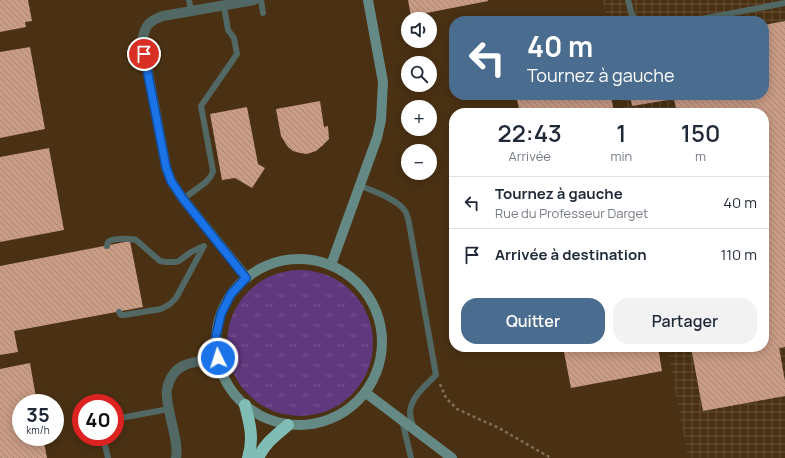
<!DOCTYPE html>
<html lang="fr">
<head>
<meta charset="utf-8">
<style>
	:root { --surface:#fff; --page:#f2f2f3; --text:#1f2937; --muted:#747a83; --line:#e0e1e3; --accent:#4a6c8e }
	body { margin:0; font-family:Manrope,sans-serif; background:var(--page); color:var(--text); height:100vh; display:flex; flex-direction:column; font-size:15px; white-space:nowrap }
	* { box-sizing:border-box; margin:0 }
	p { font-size:13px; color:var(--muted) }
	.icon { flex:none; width:22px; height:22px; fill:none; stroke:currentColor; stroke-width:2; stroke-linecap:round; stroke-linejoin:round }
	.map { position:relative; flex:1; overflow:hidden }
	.panel { position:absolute; left:449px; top:108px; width:320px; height:244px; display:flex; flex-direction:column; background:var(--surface); border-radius:16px; box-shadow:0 2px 10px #0003 }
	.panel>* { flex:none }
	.hud { position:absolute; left:449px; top:16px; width:320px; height:84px; border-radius:16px; box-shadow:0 2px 10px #0003; background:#4a6c8e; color:#fff; overflow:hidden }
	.tools { position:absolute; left:401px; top:12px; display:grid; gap:8px }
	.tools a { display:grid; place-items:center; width:36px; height:36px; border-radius:50%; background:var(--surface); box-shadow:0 2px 10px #0003; font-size:20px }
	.speed { position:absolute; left:12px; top:394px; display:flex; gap:8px; font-size:20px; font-weight:700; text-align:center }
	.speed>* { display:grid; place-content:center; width:52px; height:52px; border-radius:50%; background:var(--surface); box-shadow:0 2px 10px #0003; line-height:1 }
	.speed small { font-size:10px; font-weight:400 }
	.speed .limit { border:6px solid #d22; background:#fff; color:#111 }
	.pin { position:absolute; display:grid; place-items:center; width:34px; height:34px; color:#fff; margin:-17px; border:2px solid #fff; border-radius:50%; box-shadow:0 1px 4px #0007 }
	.me { position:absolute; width:44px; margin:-22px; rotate:356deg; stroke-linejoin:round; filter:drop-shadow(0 0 3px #0008) }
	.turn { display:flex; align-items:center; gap:14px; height:84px; padding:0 12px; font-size:18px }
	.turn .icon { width:52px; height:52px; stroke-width:2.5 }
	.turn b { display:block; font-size:28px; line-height:34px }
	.eta { display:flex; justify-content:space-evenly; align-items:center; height:68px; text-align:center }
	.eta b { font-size:24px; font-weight:600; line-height:28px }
	.primary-button { display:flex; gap:8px; margin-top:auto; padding:8px 12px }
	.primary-button a { flex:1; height:46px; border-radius:16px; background:var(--accent); color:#fff; font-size:16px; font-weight:600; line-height:46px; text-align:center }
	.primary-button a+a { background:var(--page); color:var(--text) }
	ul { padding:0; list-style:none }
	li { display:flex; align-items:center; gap:12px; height:52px; padding:0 12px; border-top:1px solid var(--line) }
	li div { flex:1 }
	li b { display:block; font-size:15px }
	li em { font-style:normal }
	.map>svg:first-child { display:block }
	.built { fill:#4a3113; fill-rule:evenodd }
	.industrial { fill:url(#industrial-grid) }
	.grass { fill:url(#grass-tufts) }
	.building { fill:url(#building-back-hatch) }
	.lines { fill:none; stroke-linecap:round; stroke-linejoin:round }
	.path { stroke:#846d50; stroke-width:2.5; stroke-dasharray:3 3; stroke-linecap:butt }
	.lane { stroke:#516865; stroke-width:6 }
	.street { stroke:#516865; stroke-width:10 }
	.secondary { stroke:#658a86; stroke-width:10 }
	.highway { stroke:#81bdb7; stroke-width:12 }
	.route-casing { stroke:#114b97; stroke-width:10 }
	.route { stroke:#1a73e8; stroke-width:7 }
</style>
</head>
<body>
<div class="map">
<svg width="785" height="458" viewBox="0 0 785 458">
	<defs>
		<pattern id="industrial-grid" width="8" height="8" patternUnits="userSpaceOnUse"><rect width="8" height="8" fill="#4a3113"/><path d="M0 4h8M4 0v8" fill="none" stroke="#654f34"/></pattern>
		<pattern id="grass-tufts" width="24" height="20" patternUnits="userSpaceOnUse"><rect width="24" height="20" fill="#60387e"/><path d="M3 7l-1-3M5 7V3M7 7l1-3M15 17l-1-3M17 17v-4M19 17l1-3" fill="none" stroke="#77558f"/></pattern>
		<pattern id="building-back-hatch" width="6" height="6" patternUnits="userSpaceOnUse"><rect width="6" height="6" fill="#c99c85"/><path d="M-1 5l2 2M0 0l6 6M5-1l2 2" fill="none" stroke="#a98674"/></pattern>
	</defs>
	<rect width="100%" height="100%" fill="#3e2401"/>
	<path class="built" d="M0,0H785V458H0ZM408,19H430V41H408ZM454,21H764V95H454ZM408,63H430V85H408ZM408,107H430V129H408ZM454,113H764V347H454ZM408,151H430V173H408ZM21,403H55V437H21ZM81,403H115V437H81Z"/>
	<polygon class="industrial" points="603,0 785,0 785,458 688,458 667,347 764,347 764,113 624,113 620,95 764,95 764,21 607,21"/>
	<circle class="grass" cx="300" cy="343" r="73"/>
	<g class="building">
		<polygon points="0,0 28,0 32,21 25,22 26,27 0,32"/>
		<polygon points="408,0 488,0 488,1 411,16"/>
		<polygon points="785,21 785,347 779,348 785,381 785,396 703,411 691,347 764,347 764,113 677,113 674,99 632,106 630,95 764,95 764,25"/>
		<polygon points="30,47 45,129 0,138 0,52"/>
		<polygon points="516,95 611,95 614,113 520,113"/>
		<polygon points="320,101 324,127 328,126 329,139 322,146 316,151 307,154 300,153 293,151 288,147 284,141 281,136 276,109"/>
		<polygon points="247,107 258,164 265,168 252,188 235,178 222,180 210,114"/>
		<polygon points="49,148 64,230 0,242 0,157"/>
		<polygon points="130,241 143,307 14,331 18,352 0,355 0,266"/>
		<polygon points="563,347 658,347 662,371 571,388"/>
		<polygon points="30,363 37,403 21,403 21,437 43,437 47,458 0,458 0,369"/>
	</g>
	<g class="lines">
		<polyline class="path" points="440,384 446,398 457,409 499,428 551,458"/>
		<g class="lane">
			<polyline points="189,0 191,11"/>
			<polyline points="261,0 263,13"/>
			<polyline points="628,0 632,15 638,21"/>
			<polyline points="691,21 785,3"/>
			<path d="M360,186C372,190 398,200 405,211C407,214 408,219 409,223L436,375C426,385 411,397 410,412C410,417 412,423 414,428"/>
			<polyline points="183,199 206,182 211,176 213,171 201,106 237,54 234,38 228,30 224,6"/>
			<path d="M107,246C107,245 107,243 108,242C112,238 131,238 136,240L160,261L166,262H176L179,261L191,252L204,246L176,298L170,304L161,309L124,315H121L119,312"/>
			<polyline points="115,419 169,409"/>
			<polyline points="402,420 411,458"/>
			<polyline points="103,437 108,458"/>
		</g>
		<g class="street">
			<path d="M247,278L183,199L171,181L166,167L142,41C145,26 148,21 163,16L254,0"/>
			<path d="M176,458C178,448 175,438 173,428C171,419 165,396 167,389C169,379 175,369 185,365C194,361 208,360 218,358"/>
		</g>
		<g class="secondary">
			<circle cx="299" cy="342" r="83"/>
			<polyline points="331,265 377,138 381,120 383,82 368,0"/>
			<polyline points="366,393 452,458"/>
		</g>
		<g class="highway">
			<path d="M245,405C250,424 254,439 248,458"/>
			<path d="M258,458C265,443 276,435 288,425"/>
		</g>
	</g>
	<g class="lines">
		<g class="route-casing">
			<polyline id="route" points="144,54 166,167 171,181 183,199 246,278 231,294 221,314 216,336 218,358"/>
		</g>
		<use href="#route" class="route"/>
	</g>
</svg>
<div class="tools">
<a><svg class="icon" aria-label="sound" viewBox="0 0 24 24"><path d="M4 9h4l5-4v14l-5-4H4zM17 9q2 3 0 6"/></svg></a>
<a><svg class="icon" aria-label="search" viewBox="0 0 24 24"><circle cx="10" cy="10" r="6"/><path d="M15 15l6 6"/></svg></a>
<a>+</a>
<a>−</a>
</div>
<div class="speed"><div>35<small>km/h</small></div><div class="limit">40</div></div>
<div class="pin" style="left:144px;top:54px;background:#d93025"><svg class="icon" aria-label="arrive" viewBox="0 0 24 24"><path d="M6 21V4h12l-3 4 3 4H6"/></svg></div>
<svg class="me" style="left:218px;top:358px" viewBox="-20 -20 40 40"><circle r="17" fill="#1a73e8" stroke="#fff" stroke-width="3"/><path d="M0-11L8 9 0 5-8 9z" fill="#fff"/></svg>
<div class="hud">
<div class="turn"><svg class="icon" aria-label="left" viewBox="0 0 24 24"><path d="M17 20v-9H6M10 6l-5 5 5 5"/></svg><div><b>40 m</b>Tournez à gauche</div></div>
</div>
<section class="panel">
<div class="eta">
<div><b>22:43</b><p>Arrivée</p></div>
<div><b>1</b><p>min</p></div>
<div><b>150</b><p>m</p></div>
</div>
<ul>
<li><svg class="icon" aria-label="left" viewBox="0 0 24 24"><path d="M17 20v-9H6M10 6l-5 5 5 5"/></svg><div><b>Tournez à gauche</b><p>Rue du Professeur Darget</p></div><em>40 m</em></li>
<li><svg class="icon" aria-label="arrive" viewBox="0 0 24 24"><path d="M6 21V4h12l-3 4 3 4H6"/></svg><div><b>Arrivée à destination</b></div><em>110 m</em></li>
</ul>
<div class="primary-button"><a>Quitter</a><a>Partager</a></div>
</section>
</div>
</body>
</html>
